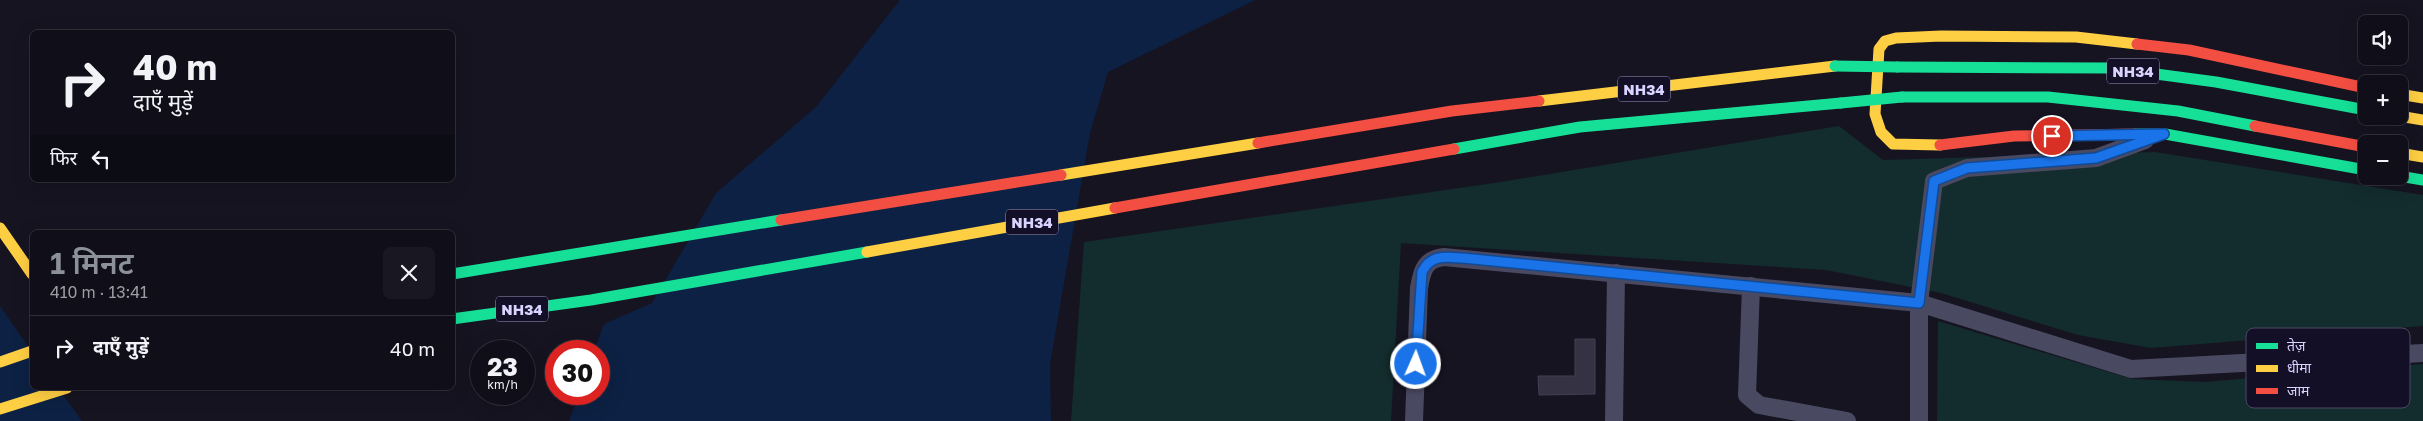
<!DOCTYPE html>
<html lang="hi">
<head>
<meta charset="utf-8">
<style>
	:root { --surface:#100f19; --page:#191822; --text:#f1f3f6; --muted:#9c9ca2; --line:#302f38; --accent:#8c9099 }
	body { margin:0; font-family:"Golos Text","Noto Sans Devanagari",sans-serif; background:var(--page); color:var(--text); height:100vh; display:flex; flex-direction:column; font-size:19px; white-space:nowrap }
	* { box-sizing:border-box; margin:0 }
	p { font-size:16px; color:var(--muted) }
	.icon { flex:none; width:28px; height:28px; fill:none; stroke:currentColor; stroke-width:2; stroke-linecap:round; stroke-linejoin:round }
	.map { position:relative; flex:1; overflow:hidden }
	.sheet { position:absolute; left:30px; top:230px; width:425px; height:160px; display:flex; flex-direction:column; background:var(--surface); border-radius:8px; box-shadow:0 5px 20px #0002,0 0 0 1px var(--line) }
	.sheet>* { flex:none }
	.banner { position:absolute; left:30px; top:30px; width:425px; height:152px; border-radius:8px; box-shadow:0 5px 20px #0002,0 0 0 1px var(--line); background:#100f19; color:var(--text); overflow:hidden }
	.controls { position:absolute; left:2358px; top:15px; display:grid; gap:10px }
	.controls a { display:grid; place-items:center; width:50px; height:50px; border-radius:8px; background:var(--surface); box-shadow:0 5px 20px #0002,0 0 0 1px var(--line); font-size:25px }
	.speed { position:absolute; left:470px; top:340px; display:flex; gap:10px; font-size:25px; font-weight:700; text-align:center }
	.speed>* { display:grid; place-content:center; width:65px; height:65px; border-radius:50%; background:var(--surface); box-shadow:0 5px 20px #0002,0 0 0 1px var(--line); line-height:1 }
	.speed small { font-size:12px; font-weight:400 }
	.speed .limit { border:8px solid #d22; background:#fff; color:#111 }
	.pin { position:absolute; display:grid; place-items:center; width:42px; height:42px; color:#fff; margin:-21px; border:2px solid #fff; border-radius:50%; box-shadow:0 1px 5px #0007 }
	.me { position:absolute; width:55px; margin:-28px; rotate:2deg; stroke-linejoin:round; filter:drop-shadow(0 0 4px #0008) }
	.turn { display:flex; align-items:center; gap:18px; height:105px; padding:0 20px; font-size:22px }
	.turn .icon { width:65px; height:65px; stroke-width:2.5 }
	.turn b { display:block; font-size:35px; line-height:42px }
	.then { display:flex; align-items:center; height:48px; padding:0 20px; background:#0003; gap:10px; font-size:19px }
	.round { display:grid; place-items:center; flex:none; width:52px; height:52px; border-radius:8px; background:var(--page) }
	.head { display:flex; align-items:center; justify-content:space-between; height:85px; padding:0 20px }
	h1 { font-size:30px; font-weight:600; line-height:38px; color:var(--accent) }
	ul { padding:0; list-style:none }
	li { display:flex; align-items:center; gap:15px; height:65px; padding:0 20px; border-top:1px solid var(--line) }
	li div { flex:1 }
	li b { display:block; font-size:19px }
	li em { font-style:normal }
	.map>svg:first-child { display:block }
	.green { fill:#132c2d }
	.water { fill:#0d2144 }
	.building { fill:#343243; stroke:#433f54 }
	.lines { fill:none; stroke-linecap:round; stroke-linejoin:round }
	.street { stroke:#4a4962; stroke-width:18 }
	.fast { stroke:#16e098; stroke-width:11 }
	.slow { stroke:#ffcf43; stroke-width:11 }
	.jam { stroke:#f24e42; stroke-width:11 }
	.fast-bridge { stroke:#16e098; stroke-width:11 }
	.route-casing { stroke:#114b97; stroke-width:12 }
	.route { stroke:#1a73e8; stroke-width:9 }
	.labels { text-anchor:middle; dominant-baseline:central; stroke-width:4; stroke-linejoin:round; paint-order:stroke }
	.shield { fill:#130f26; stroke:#9e99be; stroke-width:1 }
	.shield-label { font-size:15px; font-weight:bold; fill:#d9d4ff }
	.key { fill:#130f26; stroke:#4e4a67; stroke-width:1 }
	.key-label { font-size:14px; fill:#d9d4ff }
</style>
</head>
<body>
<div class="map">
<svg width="2423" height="421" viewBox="0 0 2423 421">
	<rect width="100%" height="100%" fill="#161421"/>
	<g class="green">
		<polygon points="1839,126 1883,160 2155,152 2423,195 2423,326 2151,348 2078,335 1941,293 1826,270 1401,243 1391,421 1071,421 1084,242 1501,182"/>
		<polygon points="1938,321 2132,379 2204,382 2423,364 2423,421 1937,421"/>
	</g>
	<g class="water">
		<polygon points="900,0 1255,0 1108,72 1090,133 1050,364 1051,421 569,421 579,394 599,394 599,351 594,351 604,324 652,303 716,193 816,107"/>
		<polygon points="0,306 32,352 32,388 58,388 82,421 0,421"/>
	</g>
	<polygon class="building" points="1575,339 1595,339 1595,394 1539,395 1538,376 1575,376"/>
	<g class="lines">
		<g class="street">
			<polyline points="1751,286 1747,395 1759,405 1847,421"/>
			<path d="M1414,421L1419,288C1422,270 1425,259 1444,257L1919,303L2131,369L2423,353"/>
			<polyline points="1614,421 1616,273"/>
			<polyline points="1919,421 1919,303 1934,181 1967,168 2096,158 2145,140"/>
		</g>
		<g class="fast">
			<polyline points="1897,67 2111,68 2216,82 2366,110"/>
			<polyline points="1902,97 2048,97 2178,111 2255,126"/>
			<polyline points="2135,134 2165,134 2366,170"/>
			<polyline points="1454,149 1580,127 1841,103"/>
			<polyline points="2399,176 2423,180"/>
			<polyline points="452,274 781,220"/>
			<polyline points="452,319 591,300 867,252"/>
		</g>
		<g class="slow">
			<polyline points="2399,94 2423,98"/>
			<polyline points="1539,101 1835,66"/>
			<polyline points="2399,116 2423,120"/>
			<polyline points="1940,145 1893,144 1881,132 1875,114 1879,49 1885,41 1896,38 1941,36 2076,37 2137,44"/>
			<polyline points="2399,153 2423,157"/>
			<polyline points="1061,175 1258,143"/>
			<polyline points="0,228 32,274"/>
			<polyline points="867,252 1115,208"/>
			<polyline points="0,362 32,351"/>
			<polyline points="0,409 67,388"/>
		</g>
		<g class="jam">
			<polyline points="2137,44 2189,50 2366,88"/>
			<polyline points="2255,126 2366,147"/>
			<polyline points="1258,143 1452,111 1539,101"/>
			<polyline points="1940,145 2014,136 2135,134"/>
			<polyline points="1115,208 1454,149"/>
			<polyline points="781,220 1061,175"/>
		</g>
		<g class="fast-bridge">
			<polyline points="1835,66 1897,67"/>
			<polyline points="1841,103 1902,97"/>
		</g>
	</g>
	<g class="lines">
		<g class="route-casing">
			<path id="route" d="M1416,364L1422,272C1431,254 1445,257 1463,258L1919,303L1934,181L1967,168L2096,158L2164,134L2052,136"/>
		</g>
		<use href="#route" class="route"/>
	</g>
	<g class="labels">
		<g class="shield">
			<rect x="2107" y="58.5" width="52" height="25" rx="4"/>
			<rect x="1618" y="76.5" width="52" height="25" rx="4"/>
			<rect x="1006" y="209.5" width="52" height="25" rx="4"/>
			<rect x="496" y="296.5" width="52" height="25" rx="4"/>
		</g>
		<g class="shield-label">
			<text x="2133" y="71">NH34</text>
			<text x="1644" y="89">NH34</text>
			<text x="1032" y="222">NH34</text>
			<text x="522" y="309">NH34</text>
		</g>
	</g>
	<rect x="2246" y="328" width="164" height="80" rx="8" class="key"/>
	<rect x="2256" y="343" width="22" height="6" fill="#16e098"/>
	<rect x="2256" y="365" width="22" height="7" fill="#ffcf43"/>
	<rect x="2256" y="388" width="22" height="6" fill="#f24e42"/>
	<g class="key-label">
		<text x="2287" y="351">तेज़</text>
		<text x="2287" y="373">धीमा</text>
		<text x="2287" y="396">जाम</text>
	</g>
</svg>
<div class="controls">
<a><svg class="icon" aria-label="sound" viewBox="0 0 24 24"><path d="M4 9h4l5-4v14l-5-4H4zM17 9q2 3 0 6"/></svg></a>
<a>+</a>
<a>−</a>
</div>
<div class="speed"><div>23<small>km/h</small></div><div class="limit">30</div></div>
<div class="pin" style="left:2052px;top:136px;background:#d93025"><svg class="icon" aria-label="arrive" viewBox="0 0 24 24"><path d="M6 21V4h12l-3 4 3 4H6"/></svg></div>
<svg class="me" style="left:1416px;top:364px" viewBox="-20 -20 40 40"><circle r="17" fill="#1a73e8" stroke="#fff" stroke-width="3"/><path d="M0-11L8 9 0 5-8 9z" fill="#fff"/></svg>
<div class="banner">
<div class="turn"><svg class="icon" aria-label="right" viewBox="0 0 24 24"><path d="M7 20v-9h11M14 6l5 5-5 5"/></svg><div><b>40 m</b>दाएँ मुड़ें</div></div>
<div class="then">फिर<svg class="icon" aria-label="left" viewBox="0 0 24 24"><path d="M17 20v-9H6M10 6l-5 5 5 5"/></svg></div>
</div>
<section class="sheet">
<div class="head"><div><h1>1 मिनट</h1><p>410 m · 13:41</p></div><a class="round"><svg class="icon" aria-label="close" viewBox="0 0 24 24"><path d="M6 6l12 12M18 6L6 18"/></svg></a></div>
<ul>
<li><svg class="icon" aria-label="right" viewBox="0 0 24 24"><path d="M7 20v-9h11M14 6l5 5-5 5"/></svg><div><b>दाएँ मुड़ें</b></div><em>40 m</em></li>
</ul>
</section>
</div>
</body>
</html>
